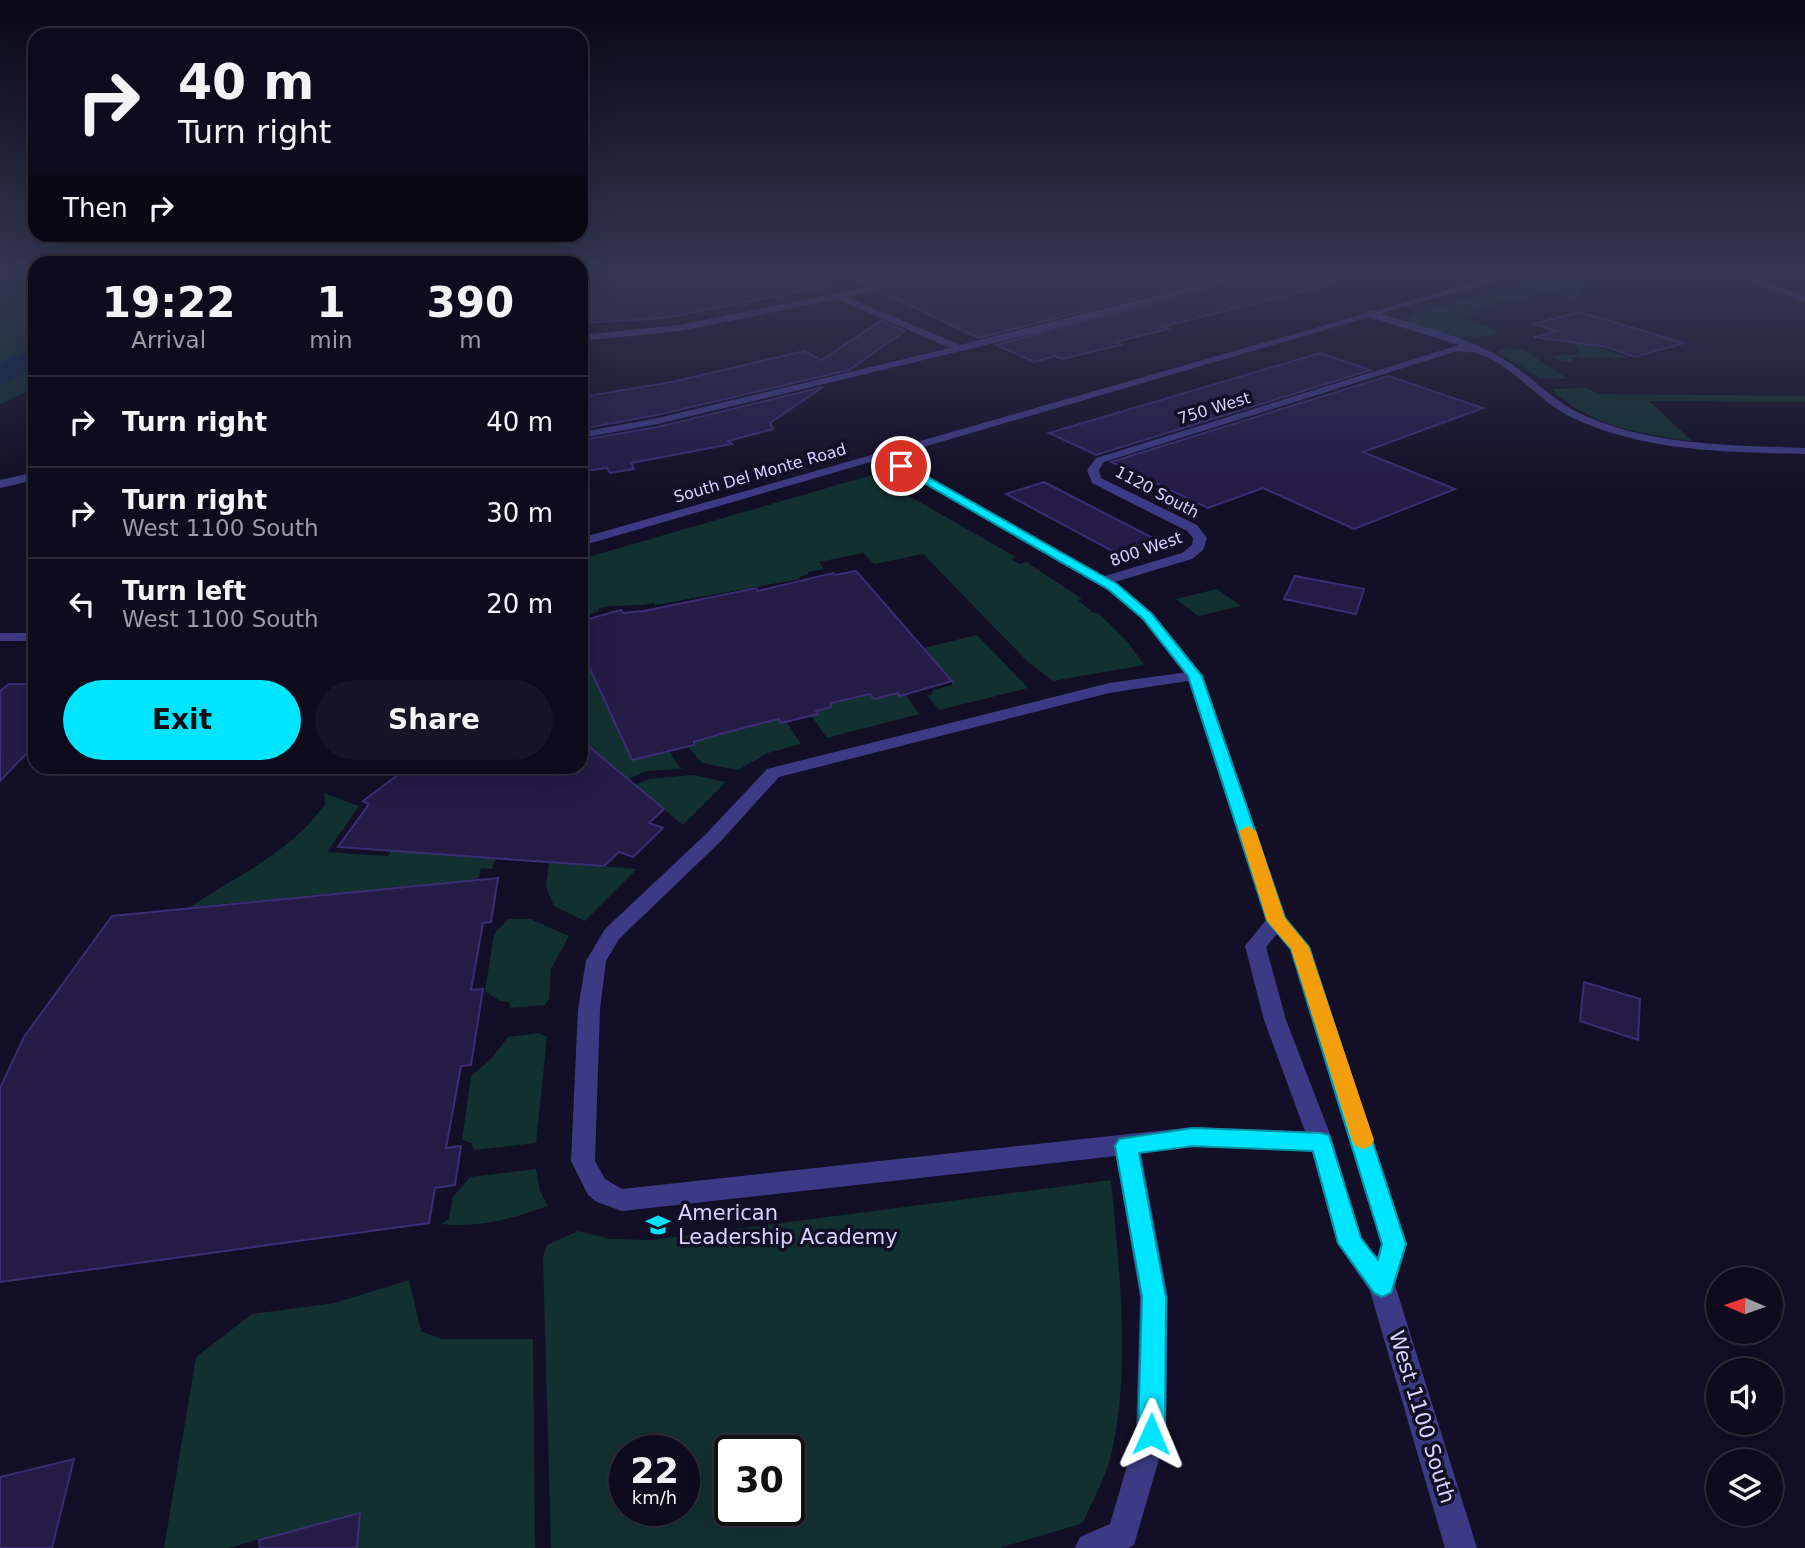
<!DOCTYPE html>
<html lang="en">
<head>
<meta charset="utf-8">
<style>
	:root { --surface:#0e0b1c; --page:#171425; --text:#f1f3f6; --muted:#9b9ba3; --line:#2e2b3b; --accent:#00e5ff }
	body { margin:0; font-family:"DejaVu Sans",sans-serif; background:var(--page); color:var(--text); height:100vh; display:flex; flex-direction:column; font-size:26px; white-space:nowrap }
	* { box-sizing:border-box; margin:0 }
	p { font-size:23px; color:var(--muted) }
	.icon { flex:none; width:38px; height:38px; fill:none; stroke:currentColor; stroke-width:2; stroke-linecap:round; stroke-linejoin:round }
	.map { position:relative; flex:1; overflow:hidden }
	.panel { position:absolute; left:28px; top:256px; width:560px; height:518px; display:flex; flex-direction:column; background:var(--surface); border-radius:21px; box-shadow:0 7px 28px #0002,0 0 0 2px var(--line) }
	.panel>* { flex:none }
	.guide { position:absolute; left:28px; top:28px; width:560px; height:214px; border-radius:21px; box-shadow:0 7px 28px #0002,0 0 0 2px var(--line); background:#0e0b1c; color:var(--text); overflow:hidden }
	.needle { width:46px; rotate:272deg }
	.tools { position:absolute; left:1706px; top:1267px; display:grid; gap:14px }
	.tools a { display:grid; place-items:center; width:77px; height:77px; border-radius:50%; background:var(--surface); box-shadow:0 7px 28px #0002,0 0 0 2px var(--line); font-size:35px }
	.speed { position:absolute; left:609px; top:1435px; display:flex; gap:14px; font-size:35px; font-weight:700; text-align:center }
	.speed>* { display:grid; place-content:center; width:91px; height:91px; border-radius:50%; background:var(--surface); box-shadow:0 7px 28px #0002,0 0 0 2px var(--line); line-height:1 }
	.speed small { font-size:18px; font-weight:400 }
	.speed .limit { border:4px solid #111; border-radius:10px; background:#fff; color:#111 }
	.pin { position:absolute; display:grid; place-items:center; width:60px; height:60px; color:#fff; margin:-30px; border:4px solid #fff; border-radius:50%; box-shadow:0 2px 7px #0007 }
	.me { position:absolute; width:77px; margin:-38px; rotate:1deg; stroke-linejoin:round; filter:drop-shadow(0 0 5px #0008) }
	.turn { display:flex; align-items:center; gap:24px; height:147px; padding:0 35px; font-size:32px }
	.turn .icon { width:91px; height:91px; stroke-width:2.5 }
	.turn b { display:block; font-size:49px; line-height:60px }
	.then { display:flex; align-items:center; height:66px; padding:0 35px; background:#0003; gap:14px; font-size:26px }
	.eta { display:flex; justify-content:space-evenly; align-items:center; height:119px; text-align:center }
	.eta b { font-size:42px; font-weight:600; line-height:49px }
	.button { display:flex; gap:14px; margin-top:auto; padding:14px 35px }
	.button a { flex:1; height:80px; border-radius:42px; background:var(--accent); color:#111; font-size:28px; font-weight:600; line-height:80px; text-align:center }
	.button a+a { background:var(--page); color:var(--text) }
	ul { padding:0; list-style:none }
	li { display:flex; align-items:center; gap:21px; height:91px; padding:0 35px; border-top:2px solid var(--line) }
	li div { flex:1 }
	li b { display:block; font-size:26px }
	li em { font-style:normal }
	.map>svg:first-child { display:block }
	.green { fill:#12302f; fill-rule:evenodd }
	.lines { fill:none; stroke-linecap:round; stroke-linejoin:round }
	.river { fill:#0a1f44; fill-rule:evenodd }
	.building { fill:#241b47; stroke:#3b2d73; stroke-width:2 }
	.minor { fill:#3d3a85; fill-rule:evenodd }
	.tertiary { fill:#3d3a85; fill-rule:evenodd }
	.route { fill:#00e5ff; stroke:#0095a6; stroke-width:2 }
	.slow { fill:#f59e0b }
	.labels { text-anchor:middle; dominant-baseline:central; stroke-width:7; stroke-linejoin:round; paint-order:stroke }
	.far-street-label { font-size:16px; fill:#d9d4ff; stroke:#130f26 }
	.near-poi-label { font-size:21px; fill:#d9d4ff; stroke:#130f26; text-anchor:start }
	.near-street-label { font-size:21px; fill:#d9d4ff; stroke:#130f26 }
</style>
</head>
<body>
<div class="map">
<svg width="1805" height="1548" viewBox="0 0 1805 1548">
	<rect width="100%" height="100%" fill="#130f26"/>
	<g class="green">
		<polygon points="0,274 35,274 35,388 0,404"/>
		<polygon points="1553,274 1588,274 1579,296 1572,298 1549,292 1471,310 1480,314 1463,318 1495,330 1497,334 1495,335 1460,338 1406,321 1412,319 1406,317"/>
		<path d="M1577,344L1600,348L1629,358L1570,357L1574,361C1566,364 1559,361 1553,356L1577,354L1580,350L1576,348Z"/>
		<polygon points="1509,348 1525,350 1568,379 1540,378 1497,352"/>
		<path d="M1587,388L1599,394L1805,396V402L1649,401L1692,441C1645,435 1585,425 1552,389Z"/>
		<path d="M872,475L1016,557L1011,559L1020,564L1026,562L1082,599L1078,600L1093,613H1098L1127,641L1144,665L1053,681L1029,663L923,554L874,564L863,553L819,562L824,569L808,572V575L799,577L800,579L655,605L654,603C633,607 619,604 599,608V611L581,617V559Z"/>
		<polygon points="1217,589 1241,606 1198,616 1176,599"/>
		<polygon points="977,635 1028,688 939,710 928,696 932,694 933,690 952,685 952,681 923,648"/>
		<polygon points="581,649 630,756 661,748 663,753 669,751 681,769 646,771 628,779 581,740"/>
		<polygon points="898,693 901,696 906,695 919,714 827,738 811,715 816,711 831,707 831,703 870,694 874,699"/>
		<polygon points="779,719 781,722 786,721 801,744 768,753 738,770 702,763 688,747 694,745 694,742 720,735 717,730 759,720 762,724"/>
		<polygon points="692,775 726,782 683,825 634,785 649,779"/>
		<path d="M324,793L359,806L327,852L388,856L391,851L496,858L492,869L481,868L478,880L190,907C236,876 293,851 325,804Z"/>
		<polygon points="549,862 637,869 585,921 554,906 546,887"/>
		<polygon points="508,919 530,919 569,936 551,969 549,999 545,1005 510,1008 509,1002 500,1001 485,991 494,934"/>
		<polygon points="539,1033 547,1037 536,1143 474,1150 471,1143 462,1140 471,1076 492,1058 508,1037"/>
		<path d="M536,1169L540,1191L548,1206C512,1219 479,1228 441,1224L449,1219L453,1197L470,1177Z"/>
		<path d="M1111,1180C1119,1267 1132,1374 1110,1459C1104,1480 1092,1502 1083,1523L1000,1548H551L543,1257L547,1245L578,1231L610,1239L651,1240ZM625,1451H684V1510H625ZM730,1451H789V1510H730Z"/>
		<polygon points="409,1280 421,1331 441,1339 533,1339 535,1548 357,1548 359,1513 228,1548 164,1548 196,1357 252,1314 335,1303"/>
	</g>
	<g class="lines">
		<polygon class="river" points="35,348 35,369 0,385 0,362"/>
	</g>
	<g class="building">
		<polygon points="721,274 827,274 828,286 664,318 581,323 581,288 671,283"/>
		<polygon points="840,274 922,274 865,285"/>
		<polygon points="954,274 1230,274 979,338 881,292"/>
		<polygon points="1258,274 1337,274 1338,282 1162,327 1168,329 1115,342 1121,345 1062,359 1055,356 1034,362 996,345"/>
		<polygon points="1580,312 1684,343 1635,357 1607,347 1534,337 1557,331 1533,324"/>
		<polygon points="881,321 905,331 849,370 657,415 581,429 581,397 672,382 804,351 821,360"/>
		<polygon points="1320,353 1371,370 1096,455 1049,433"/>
		<polygon points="1388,376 1483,408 1363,452 1455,489 1354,529 1263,488 1208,508 1111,462"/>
		<polygon points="823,387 770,423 773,429 728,441 732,444 631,463 634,469 610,473 607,468 586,471 581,460 581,440 658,427"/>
		<polygon points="1044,482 1079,500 1155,539 1116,553 1006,494"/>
		<polygon points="856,571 952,681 900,696 898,693 874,699 870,694 831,703 831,707 816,711 818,714 781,723 779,719 720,734 694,742 694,745 632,760 581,649 581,621 621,610 623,613 644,611 756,588 758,591 833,573 835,575"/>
		<polygon points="1295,576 1364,589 1356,614 1284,599"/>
		<polygon points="9,684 35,684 35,754 26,754 0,781 0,691"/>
		<polygon points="581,740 664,809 649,823 663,828 633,857 619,852 604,866 338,847 369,804 363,801 410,766 581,766"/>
		<polygon points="498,878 491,922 483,923 471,990 483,989 471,1065 461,1066 446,1148 461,1146 455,1185 435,1188 429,1223 0,1282 0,1088 24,1037 112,916"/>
		<polygon points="1584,982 1640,999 1638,1040 1580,1021"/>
		<polygon points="74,1459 52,1548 0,1548 0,1477"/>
		<polygon points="360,1513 357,1548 260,1548 259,1540"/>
	</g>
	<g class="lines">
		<g class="minor">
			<polygon points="581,274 631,274 581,278"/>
			<polygon points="935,274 951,274 847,297 960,345 1241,274 1255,274 1044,331 658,424 581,438 581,432 658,418 950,348 837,299 680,331 581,341 581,335 680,325"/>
			<polygon points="1729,274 1741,274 1805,296 1805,302"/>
			<path d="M1369,311C1414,324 1465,335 1505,360C1531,375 1551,400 1579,413C1649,446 1729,445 1805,448V454C1726,452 1646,452 1573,418C1532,400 1502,346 1454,352L1104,462L1099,470L1101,478L1197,525L1207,538L1203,550L1192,559L1108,584H1098V578L1182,553L1192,545L1193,538L1187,531L1092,483L1087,470L1096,458L1459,345L1366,316L1365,314Z"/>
			<polygon points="35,472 35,480 0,488 0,480"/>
			<polygon points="1195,671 1201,673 1203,676 1201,679 1109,693 779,777 720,842 619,939 606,961 600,1009 595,1161 605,1179 622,1189 1193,1127 1321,1132 1330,1135 1333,1142 1330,1149 1321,1152 1193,1147 1141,1153 1168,1297 1166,1435 1134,1545 1128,1548 1075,1548 1080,1537 1110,1524 1136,1435 1140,1297 1116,1156 622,1211 597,1202 588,1195 571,1161 578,1009 586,961 605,929 706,834 767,769 1109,683"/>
		</g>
		<g class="tertiary">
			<path d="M1504,274H1517L892,456L1117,584L1152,613L1203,676L1286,918L1310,947L1407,1244L1395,1285L1477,1548H1445L1370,1291L1337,1243L1309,1142L1264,1020L1245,946L1266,920L1187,677L1142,619L1107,590L881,459L581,546V538ZM1277,934L1290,950L1381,1244L1377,1257L1361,1238L1333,1142L1286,1020L1266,947Z"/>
			<rect x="0" y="633" width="35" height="8"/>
		</g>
	</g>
	<linearGradient id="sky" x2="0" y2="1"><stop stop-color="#0a0815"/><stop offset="0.56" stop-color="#333752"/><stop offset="1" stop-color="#333752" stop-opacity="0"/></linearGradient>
	<rect width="1805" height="491" fill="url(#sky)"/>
	<polygon class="route" points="898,464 905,464 1117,584 1152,614 1202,676 1285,918 1309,947 1406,1244 1391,1293 1382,1297 1374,1293 1338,1243 1313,1151 1193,1146 1139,1153 1166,1297 1165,1434 1161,1444 1151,1448 1142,1444 1138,1434 1142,1297 1115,1146 1119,1139 1193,1128 1321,1133 1329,1135 1361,1238 1378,1260 1382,1244 1291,949 1267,921 1188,676 1143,619 1108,589 898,468"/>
	<polygon class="slow" points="1248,826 1256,831 1285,918 1309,947 1374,1140 1371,1146 1363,1149 1355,1146 1352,1140 1291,949 1267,921 1239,831"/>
	<defs>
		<g id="school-bare" transform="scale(1.89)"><path d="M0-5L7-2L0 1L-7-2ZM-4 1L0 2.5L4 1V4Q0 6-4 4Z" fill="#00e5ff" stroke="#130f26" stroke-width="2.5" paint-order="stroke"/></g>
	</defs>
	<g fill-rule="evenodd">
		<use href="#school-bare" x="658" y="1225"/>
	</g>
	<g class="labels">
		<g class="far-street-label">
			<text transform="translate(1214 408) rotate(-17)">750 West</text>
			<text transform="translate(760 473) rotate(-16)">South Del Monte Road</text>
			<text transform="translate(1157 492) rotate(28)">1120 South</text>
			<text transform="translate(1146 549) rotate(-19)">800 West</text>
		</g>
		<g class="near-poi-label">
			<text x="678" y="1213">American<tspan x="678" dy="24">Leadership Academy</tspan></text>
		</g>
		<g class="near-street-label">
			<text transform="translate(1422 1417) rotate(73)">West 1100 South</text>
		</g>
	</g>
</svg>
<div class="tools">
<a><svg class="needle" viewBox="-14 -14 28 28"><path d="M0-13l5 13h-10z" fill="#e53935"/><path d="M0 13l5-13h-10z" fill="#9b9ba3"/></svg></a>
<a><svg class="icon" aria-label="sound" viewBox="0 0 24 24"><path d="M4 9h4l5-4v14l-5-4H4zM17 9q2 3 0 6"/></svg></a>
<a><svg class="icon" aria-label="layers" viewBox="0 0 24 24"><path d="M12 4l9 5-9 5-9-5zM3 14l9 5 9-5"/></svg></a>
</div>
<div class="speed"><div>22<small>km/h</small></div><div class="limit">30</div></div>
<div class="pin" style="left:901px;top:466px;background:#d93025"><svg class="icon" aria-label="arrive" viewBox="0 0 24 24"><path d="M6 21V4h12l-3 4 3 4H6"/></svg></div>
<svg class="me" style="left:1151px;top:1434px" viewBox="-20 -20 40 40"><path d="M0-17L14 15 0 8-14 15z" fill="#00e5ff" stroke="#fff" stroke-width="4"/></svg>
<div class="guide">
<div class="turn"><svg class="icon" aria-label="right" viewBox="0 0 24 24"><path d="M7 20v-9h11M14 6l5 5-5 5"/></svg><div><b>40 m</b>Turn right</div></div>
<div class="then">Then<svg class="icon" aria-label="right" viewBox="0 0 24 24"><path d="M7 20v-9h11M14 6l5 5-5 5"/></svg></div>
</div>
<section class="panel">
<div class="eta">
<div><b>19:22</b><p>Arrival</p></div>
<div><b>1</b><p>min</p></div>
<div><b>390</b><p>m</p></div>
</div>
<ul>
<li><svg class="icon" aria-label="right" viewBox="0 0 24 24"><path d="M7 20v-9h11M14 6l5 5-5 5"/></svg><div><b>Turn right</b></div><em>40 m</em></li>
<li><svg class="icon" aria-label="right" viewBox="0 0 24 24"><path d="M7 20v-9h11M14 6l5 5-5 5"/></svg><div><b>Turn right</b><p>West 1100 South</p></div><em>30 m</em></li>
<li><svg class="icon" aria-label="left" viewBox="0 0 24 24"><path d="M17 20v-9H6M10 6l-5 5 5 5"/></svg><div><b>Turn left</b><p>West 1100 South</p></div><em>20 m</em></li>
</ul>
<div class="button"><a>Exit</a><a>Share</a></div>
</section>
</div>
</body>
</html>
